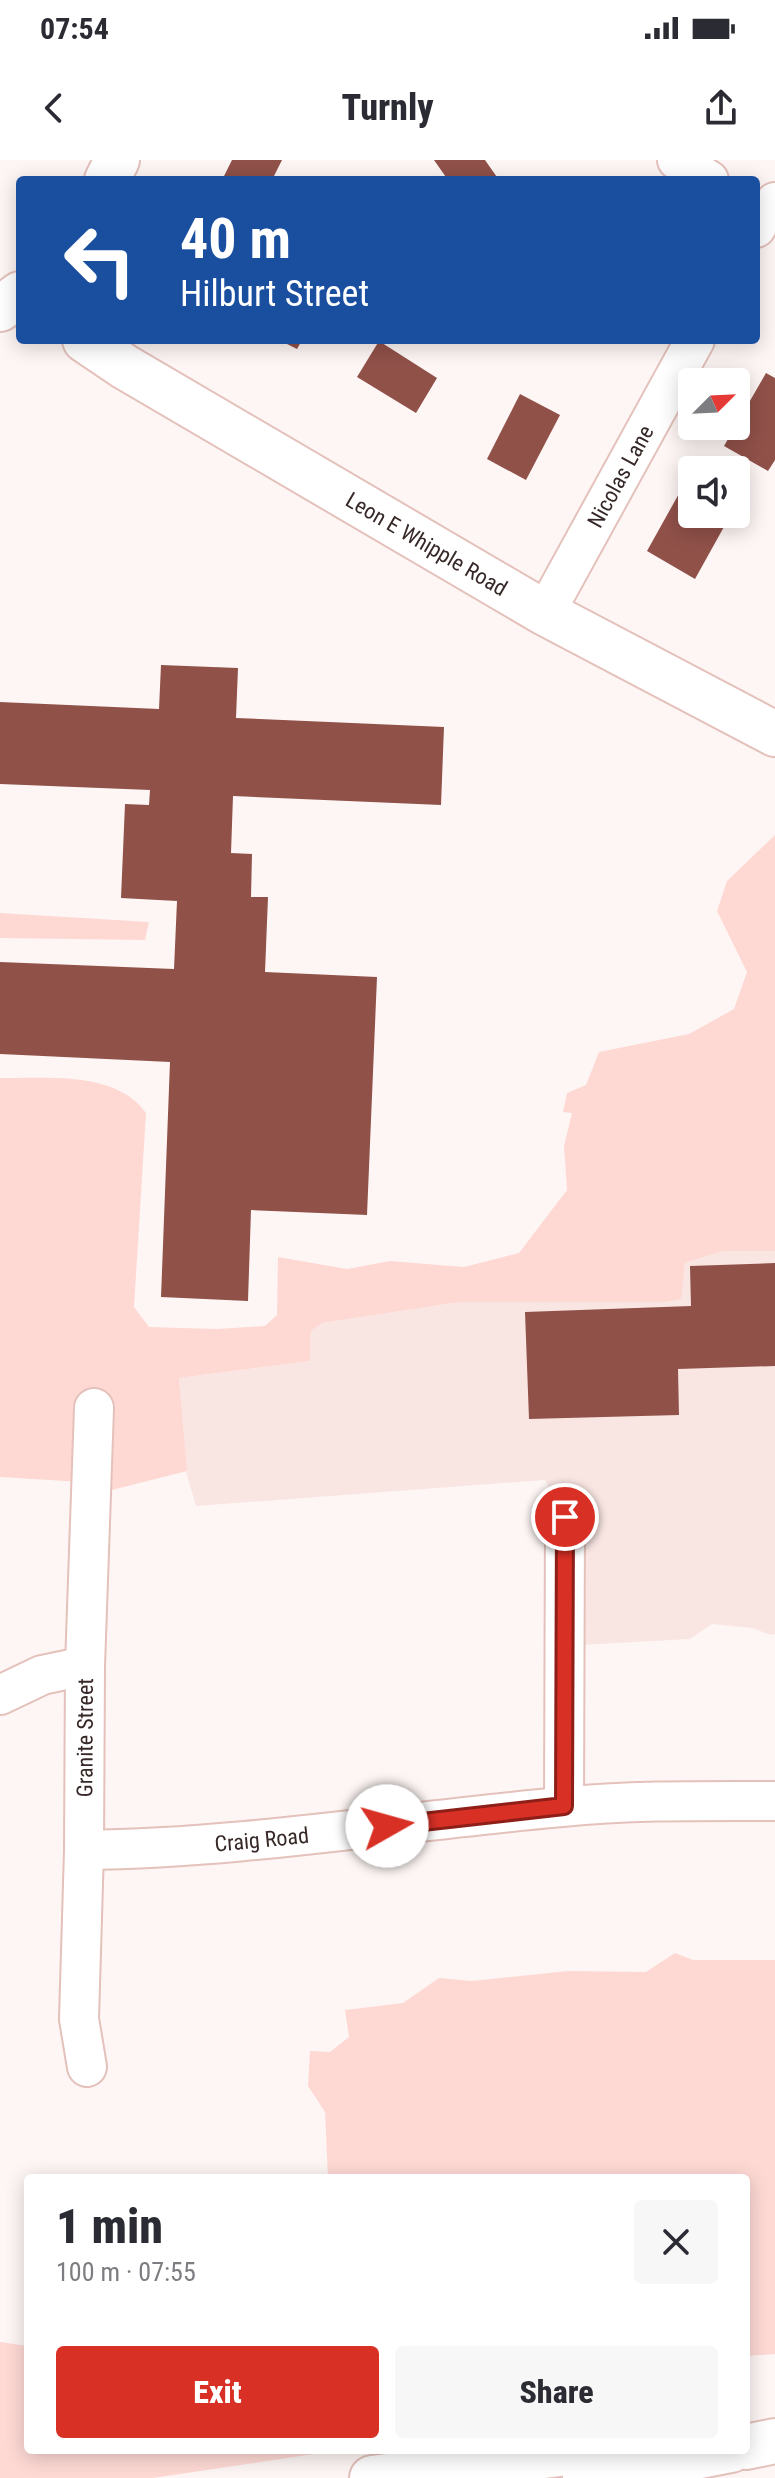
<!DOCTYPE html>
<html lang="en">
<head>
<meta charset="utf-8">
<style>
	:root { --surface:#fff; --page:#f7f7f7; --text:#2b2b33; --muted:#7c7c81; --accent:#d93025 }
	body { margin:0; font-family:"Roboto Condensed",sans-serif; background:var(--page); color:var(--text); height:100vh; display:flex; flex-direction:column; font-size:30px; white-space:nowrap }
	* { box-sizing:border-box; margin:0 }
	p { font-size:26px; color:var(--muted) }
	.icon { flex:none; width:44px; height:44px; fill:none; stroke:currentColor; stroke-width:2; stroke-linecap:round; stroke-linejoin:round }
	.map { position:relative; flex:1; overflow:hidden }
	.panel { position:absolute; left:24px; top:2014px; width:726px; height:280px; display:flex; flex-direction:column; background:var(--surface); border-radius:8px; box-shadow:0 4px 20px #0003 }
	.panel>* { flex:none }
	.guide { position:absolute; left:16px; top:16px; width:744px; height:168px; border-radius:8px; box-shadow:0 4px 20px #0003; background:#1a4fa0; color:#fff; overflow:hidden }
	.needle { width:52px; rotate:66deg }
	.buttons { position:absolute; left:678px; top:208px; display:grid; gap:16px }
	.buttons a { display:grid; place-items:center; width:72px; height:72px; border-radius:8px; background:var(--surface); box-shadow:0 4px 20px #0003; font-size:40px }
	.pin { position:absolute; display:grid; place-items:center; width:68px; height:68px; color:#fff; margin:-34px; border:4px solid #fff; border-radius:50%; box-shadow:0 2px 8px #0007 }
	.me { position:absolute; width:88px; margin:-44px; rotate:83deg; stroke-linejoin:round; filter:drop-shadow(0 0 6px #0008) }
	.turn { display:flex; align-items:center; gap:28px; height:168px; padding:0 32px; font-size:36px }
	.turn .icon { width:104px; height:104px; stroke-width:2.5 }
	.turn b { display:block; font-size:56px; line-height:68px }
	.round { display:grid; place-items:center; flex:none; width:84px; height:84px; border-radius:8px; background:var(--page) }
	.summary { display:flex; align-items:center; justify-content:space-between; height:136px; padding:0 32px }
	h1 { font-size:48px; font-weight:800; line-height:60px }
	.button { display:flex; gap:16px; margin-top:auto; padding:16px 32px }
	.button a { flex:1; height:92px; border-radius:8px; background:var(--accent); color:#fff; font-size:32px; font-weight:800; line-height:92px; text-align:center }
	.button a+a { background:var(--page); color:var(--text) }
	.status { display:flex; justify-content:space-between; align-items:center; height:56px; padding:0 40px; background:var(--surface); direction:ltr }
	.status svg { height:22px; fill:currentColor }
	header { display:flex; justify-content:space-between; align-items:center; height:104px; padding:0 32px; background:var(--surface); font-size:36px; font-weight:800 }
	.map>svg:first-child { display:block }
	.built { fill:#f9e6e3 }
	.green { fill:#fed9d4 }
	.building { fill:#905149 }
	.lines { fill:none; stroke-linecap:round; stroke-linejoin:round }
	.minor-casing { stroke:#e4c1bb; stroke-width:42 }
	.tertiary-casing { stroke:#e4c1bb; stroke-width:48 }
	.motorway-casing { stroke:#e4c1bb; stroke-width:48 }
	.minor { stroke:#fff; stroke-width:38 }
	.tertiary { stroke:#fff; stroke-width:44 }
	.motorway { stroke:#fff; stroke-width:44 }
	.route-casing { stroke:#8d1f18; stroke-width:20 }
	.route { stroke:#d93025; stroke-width:14 }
	.labels { text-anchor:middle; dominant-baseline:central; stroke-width:8; stroke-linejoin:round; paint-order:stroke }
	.street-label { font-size:22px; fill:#362826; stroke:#fff }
</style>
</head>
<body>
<div class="status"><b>07:54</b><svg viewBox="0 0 49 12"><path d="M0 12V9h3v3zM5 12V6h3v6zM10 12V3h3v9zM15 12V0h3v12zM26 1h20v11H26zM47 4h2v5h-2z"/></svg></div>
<header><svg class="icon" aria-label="back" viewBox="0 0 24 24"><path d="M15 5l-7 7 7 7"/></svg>Turnly<svg class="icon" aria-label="share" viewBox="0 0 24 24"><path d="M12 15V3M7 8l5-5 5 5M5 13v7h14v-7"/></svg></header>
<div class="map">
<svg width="775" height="2318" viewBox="0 0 775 2318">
	<rect width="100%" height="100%" fill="#fef6f5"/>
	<polygon class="built" points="723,1091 775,1091 775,1474 771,1475 752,1468 712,1464 690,1479 563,1486 565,1357 545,1320 196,1346 186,1312 179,1218 310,1201 311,1171 322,1163 460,1142 666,1142 680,1139 685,1103"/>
	<g class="green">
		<path d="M775,675V1091H723L685,1103L681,1139L666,1142H460L322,1163L311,1171L310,1201L179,1218L187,1311L96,1334L82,1322L0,1317V918C47,919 115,910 146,953L134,1147L149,1167L217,1169L265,1166L277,1155L278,1097L347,1109L390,1101L464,1107L519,1093L567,1030L564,986L572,953L563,952L567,933L586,925L599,892L689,874L734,849L747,812L717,751L727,721Z"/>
		<polygon points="0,753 149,762 145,780 0,778"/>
		<polygon points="675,1793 693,1800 775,1800 775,2194 746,2196 746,2018 328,2018 325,1952 308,1926 310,1891 330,1892 349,1877 345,1850 403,1843 439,1818 472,1821 568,1811 646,1812"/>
		<polygon points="0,2182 28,2186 28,2290 341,2290 153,2318 0,2318"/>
	</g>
	<g class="building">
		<polygon points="232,0 282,0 272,20 222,20"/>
		<polygon points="434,0 485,0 499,20 448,20"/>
		<polygon points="279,180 302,180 297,189"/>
		<polygon points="379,181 437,218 416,253 357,217"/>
		<polygon points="766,213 775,218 775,300 768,311 724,286"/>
		<polygon points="520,234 560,255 526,320 487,299"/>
		<polygon points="681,330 692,336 692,354 725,354 730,356 695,419 647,391"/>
		<polygon points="161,505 238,508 236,558 444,567 441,645 233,636 231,693 252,694 251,737 268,737 265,812 377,817 367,1055 251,1050 248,1141 161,1137 170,902 0,894 0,802 174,809 177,741 121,738 125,644 149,645 150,630 0,624 0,542 159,549"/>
		<polygon points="775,1103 775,1206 678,1209 679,1255 529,1259 525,1152 691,1146 690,1106"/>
	</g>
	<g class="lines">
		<g class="minor-casing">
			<g id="minor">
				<polyline points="677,0 709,20"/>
				<polyline points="756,68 764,54 775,42"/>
				<path id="s1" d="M545,453L695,180"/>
				<polyline points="0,1535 42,1515 85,1506"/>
				<polyline points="564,1646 565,1357"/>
				<path id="s2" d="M84,1690C245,1688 403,1661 562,1647C633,1640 704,1641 775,1641"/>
				<path id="s3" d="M87,1907L79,1859L84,1690L85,1506L94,1248"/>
			</g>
		</g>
		<g class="tertiary-casing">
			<g id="tertiary">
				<polyline points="107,20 117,0"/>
				<polyline points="0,149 20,134"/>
				<path id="s4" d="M85,180L125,207L545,453L775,574"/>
			</g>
		</g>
		<g class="motorway-casing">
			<g id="motorway">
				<polyline points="746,2287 775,2281"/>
				<polyline points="372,2318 590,2290"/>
				<polyline points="585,2318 731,2290"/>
			</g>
		</g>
		<use href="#minor" class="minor"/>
		<use href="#tertiary" class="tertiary"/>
		<use href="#motorway" class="motorway"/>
	</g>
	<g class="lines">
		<g class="route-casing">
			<polyline id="route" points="387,1666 564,1646 565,1357"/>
		</g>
		<use href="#route" class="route"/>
	</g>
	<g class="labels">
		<g class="street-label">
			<text stroke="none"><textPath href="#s1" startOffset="156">Nicolas Lane</textPath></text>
			<text stroke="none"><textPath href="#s4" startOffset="398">Leon E Whipple Road</textPath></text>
			<text stroke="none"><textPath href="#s3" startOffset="330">Granite Street</textPath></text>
			<text stroke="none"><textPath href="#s2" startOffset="178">Craig Road</textPath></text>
		</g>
	</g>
</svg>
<div class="buttons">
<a><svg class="needle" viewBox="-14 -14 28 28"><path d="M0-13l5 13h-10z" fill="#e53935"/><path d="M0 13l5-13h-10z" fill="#7c7c81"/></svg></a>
<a><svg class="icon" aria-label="sound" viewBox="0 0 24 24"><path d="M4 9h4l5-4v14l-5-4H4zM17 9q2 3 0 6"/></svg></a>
</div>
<div class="pin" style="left:565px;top:1357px;background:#d93025"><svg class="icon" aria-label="arrive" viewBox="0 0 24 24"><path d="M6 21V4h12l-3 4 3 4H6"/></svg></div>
<svg class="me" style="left:387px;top:1666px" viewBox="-20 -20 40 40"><circle r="19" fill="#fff"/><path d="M0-13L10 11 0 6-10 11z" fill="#d93025"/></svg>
<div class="guide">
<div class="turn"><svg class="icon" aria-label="left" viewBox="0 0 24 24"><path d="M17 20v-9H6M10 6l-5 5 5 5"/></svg><div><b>40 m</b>Hilburt Street</div></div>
</div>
<section class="panel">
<div class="summary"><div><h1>1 min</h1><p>100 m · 07:55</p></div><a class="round"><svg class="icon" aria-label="close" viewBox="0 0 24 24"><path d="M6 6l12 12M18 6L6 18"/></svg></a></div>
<div class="button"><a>Exit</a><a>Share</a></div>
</section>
</div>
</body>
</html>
